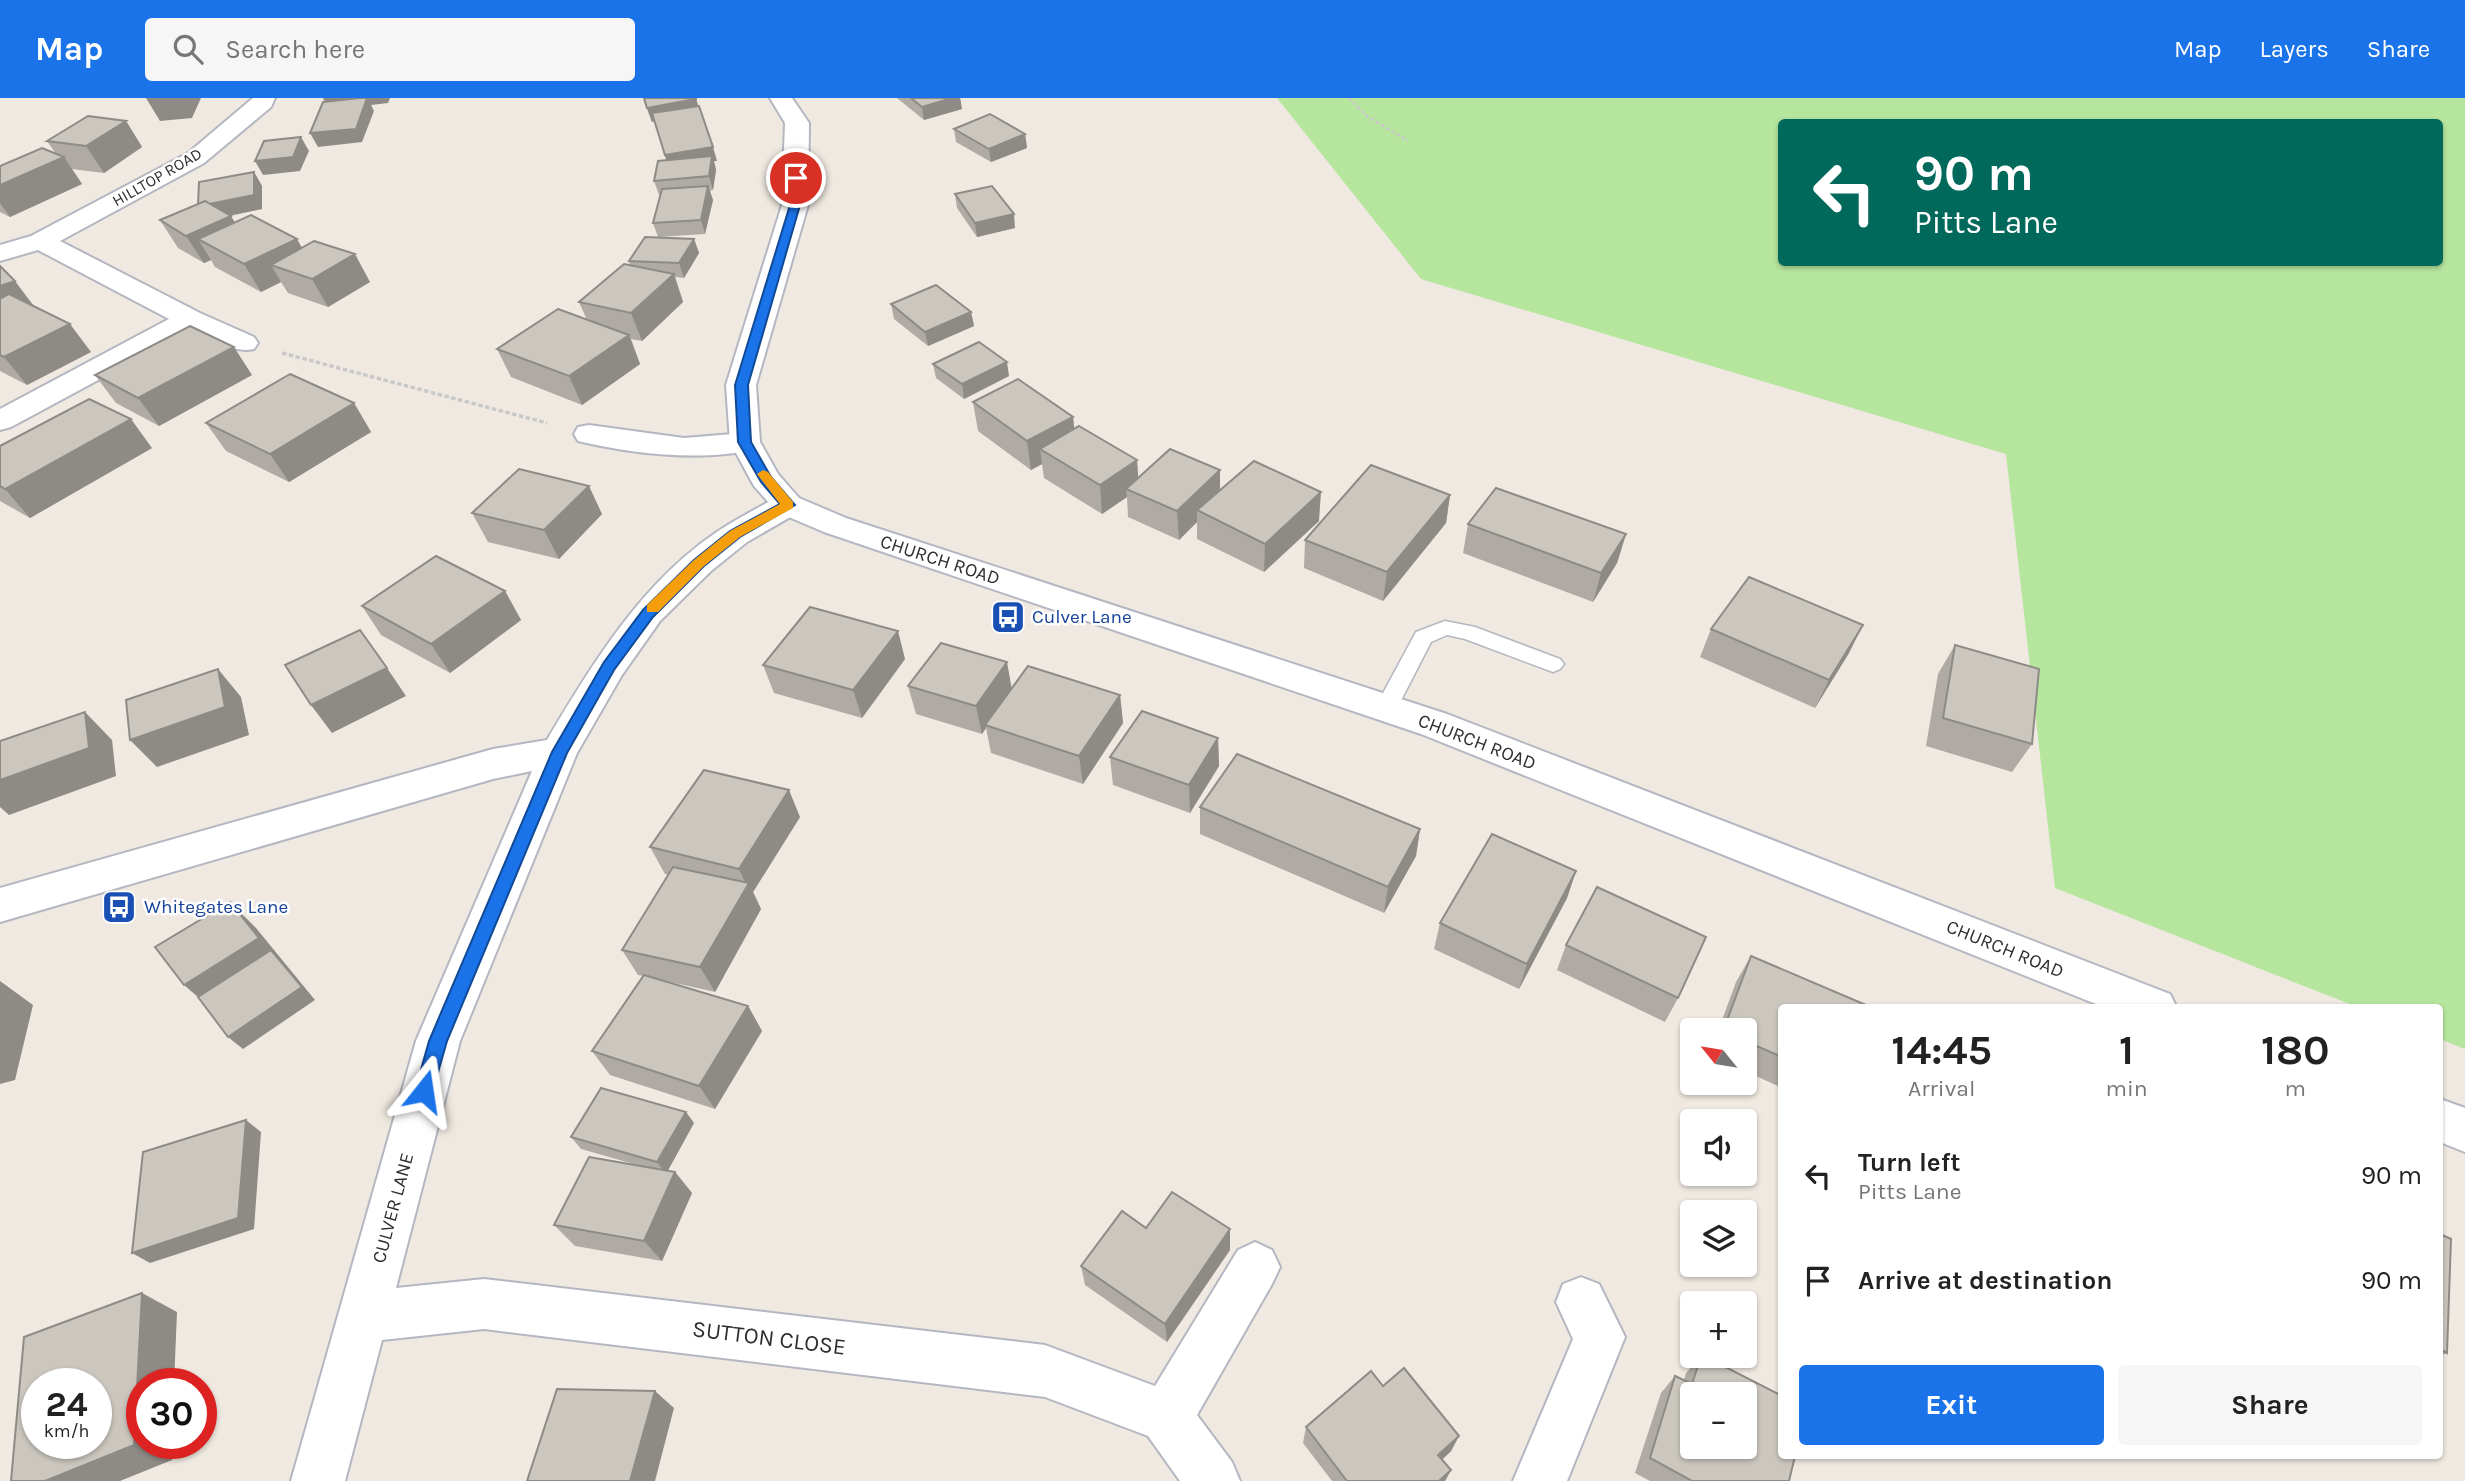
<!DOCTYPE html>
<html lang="en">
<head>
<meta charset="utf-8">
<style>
	:root { --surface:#fff; --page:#f6f6f6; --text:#222; --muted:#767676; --accent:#1a73e8 }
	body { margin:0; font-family:Karla,sans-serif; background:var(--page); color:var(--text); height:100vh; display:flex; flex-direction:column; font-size:26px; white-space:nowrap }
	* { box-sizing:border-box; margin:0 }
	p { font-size:23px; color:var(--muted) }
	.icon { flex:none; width:38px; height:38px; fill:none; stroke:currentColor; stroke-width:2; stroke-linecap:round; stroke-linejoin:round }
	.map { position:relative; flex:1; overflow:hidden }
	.drawer { position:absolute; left:1778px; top:906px; width:665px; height:455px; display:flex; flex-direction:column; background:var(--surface); border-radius:7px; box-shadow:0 2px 5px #0004 }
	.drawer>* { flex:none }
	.hud { position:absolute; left:1778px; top:21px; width:665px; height:147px; border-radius:7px; box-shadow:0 2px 5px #0004; background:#00695c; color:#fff; overflow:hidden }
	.needle { width:46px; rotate:300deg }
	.tools { position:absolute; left:1680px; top:920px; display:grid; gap:14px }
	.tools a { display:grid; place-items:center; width:77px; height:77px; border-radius:7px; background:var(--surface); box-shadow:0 2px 5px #0004; font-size:35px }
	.speed { position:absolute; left:21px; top:1270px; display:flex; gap:14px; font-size:35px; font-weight:700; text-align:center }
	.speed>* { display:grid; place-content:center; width:91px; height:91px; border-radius:50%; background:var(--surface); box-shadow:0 2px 5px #0004; line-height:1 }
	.speed small { font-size:18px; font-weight:400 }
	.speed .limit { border:10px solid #d22; background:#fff; color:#111 }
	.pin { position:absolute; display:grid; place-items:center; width:60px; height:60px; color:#fff; margin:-30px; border:4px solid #fff; border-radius:50%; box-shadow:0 2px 7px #0007 }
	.me { position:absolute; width:77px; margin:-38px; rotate:15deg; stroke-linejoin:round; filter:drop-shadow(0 0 5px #0008) }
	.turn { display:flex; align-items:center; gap:24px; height:147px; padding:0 21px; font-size:32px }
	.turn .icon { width:91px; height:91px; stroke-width:2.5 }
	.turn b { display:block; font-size:49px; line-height:60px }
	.eta { display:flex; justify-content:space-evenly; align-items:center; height:119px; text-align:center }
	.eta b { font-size:42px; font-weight:700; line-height:49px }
	.primary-button { display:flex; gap:14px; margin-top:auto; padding:14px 21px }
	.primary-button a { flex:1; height:80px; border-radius:7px; background:var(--accent); color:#fff; font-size:28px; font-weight:700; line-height:80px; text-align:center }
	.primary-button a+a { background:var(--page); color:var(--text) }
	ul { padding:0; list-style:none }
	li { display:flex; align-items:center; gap:21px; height:105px; padding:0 21px }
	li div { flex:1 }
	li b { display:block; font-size:26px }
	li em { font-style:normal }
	header { display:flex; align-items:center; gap:42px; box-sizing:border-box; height:98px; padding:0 35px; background:var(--accent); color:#fff }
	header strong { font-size:33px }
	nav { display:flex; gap:38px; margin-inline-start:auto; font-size:24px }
	.search { width:490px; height:63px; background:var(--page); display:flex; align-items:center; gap:18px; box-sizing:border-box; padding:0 24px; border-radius:7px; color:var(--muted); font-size:26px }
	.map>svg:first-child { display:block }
	.green { fill:#b6e59e; fill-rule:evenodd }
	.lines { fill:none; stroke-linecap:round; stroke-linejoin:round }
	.service-casing { stroke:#b4b7c1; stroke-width:3 }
	.minor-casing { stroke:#b4b7c1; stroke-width:4 }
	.secondary-casing { stroke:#b4b7c1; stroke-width:4 }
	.path-far1 { stroke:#c9c9c9; stroke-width:2.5; stroke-dasharray:3.5 2.5; stroke-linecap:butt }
	.path { stroke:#c9c9c9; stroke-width:3.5; stroke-dasharray:4.5 2.5; stroke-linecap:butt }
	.service { fill:#fff; fill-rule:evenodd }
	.minor { fill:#fff; fill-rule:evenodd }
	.secondary { fill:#fff; fill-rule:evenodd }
	.wall { fill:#afaba4 }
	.shaded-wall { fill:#8e8b86 }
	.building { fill:#cbc7bf; stroke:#8e8b86; stroke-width:2; fill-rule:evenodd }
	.route { fill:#1a73e8; stroke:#114b97; stroke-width:2 }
	.slow { fill:#f59e0b }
	.labels { text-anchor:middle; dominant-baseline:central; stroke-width:5; stroke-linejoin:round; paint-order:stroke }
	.far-street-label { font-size:16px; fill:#2e2e2e; stroke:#fff }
	.street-label { font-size:19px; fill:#2e2e2e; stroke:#fff }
	.transit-label { font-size:19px; fill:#164399; stroke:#fff; text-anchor:start }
	.near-street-label { font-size:23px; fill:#2e2e2e; stroke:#fff }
</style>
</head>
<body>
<header>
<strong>Map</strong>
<div class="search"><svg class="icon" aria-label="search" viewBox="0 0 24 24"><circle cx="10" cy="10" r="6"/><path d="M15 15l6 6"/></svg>Search here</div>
<nav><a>Map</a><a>Layers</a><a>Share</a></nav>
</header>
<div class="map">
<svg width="2465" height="1383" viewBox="0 0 2465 1383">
	<rect width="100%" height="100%" fill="#efe9e1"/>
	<path class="green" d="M1277,0H2465V951L2440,941V910H2360L2055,790L2006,356L1421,181ZM1782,24H2440V164H1782Z"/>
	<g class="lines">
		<g class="service-casing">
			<polygon id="service" points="1445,523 1475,529 1560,561 1564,566 1560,571 1553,574 1465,541 1447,537 1431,544 1394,616 1386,618 1378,616 1375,610 1416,534"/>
		</g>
		<g class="minor-casing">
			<g id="minor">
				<path d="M253,0H275L271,9L204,65L60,143L200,215L254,239L258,245L254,251C233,256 210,240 191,232L11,329L0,332V311L169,221L38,152L0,163V147L31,138L188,55Z"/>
				<path d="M589,327L684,340L745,335L756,337L760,344L756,351C702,364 632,356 578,343L574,336L578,329Z"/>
				<path d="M788,397L799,400L804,407L799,414L747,444L711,473L660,523L622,577L577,655L460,943L396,1190L484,1181L1045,1247L1155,1288L1238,1152L1255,1144L1272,1152L1280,1169L1272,1186L1197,1317L1232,1364L1240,1383H1180L1148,1338L1045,1299L484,1231L382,1242L345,1383H291L416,943L532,673L493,681L0,824V790L493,651L547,642C599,555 653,466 745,417C759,409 772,401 788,397Z"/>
				<polygon points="1581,1179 1599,1186 1625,1239 1567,1383 1513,1383 1573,1241 1556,1204 1563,1186"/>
			</g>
		</g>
		<g class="secondary-casing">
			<g id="secondary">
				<polygon points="770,0 792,0 809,25 808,107 756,287 760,344 778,376 799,400 846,420 1447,616 2170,896 2177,910 2106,910 1421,636 824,434 777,414 754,388 730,344 726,287 782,107 785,25"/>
				<polygon points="2440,1001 2465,1010 2465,1054 2440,1044"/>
			</g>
		</g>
		<polyline class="path-far1" points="1349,0 1368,19 1408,43"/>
		<polyline class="path" points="282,255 547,325"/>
		<use href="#service" class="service"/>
		<use href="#minor" class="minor"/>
		<use href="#secondary" class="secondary"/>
	</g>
	<g class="wall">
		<polygon points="643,0 696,0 717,63 714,63 716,72 713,92 710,93 713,102 705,136 658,139 694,141 699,155 684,180 675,179 683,204 642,243 631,241 640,266 582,307 511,279 497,251 587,222 579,204 630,167 629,163 658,139 653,125 661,97 659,97 654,83 666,62 655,23 652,24"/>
		<polygon points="897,0 960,0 962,11 924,22"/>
		<polygon points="126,23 142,49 104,75 72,71 82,86 10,119 0,114 0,68 56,56 47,43"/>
		<polygon points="954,31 1025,36 1027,50 991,64 956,44"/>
		<polygon points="254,74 262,88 262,111 230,118 235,125 302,150 370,184 328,209 288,195 281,184 261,194 215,169 211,162 204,165 178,150 160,122 198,107"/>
		<polygon points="955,96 1015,130 977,139 957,110"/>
		<polygon points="0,168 35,209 91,254 27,287 0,273"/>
		<polygon points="891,206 971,214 974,228 928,248 894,221"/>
		<polygon points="933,266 1009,278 964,301 936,280"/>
		<polygon points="95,277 252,277 159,328 116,305"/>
		<polygon points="973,304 1073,319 1074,331 1137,362 1138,380 1220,372 1220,392 1319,423 1264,474 1197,441 1197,424 1179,442 1128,419 1127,399 1102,416 1044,380 1042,366 1031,372 978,333"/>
		<polygon points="354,305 371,334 289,384 226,353 206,325"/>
		<polygon points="0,348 152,350 30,420 0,403"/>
		<polygon points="1450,397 1446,425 1383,503 1304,470 1305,442"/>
		<polygon points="472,415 602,416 559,461 488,444"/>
		<polygon points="1468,426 1626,436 1617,465 1593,504 1463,455"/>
		<polygon points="505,493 521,522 450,575 381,537 362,508"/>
		<polygon points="1711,531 1849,555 1815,610 1700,559"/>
		<polygon points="1955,547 2032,646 2012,674 1926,648 1938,576"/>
		<polygon points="905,561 862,620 774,595 763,567"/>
		<polygon points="908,588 1012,590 1120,597 1123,625 1083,686 991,655 986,630 982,636 916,616"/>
		<polygon points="1218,640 1219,668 1190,715 1113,687 1110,659"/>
		<polygon points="1200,709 1420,731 1416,758 1384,815 1200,736"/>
		<polygon points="800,719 753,794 761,811 715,894 666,883 748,908 762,933 715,1011 610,977 592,953 643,878 638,877 622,852 669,777 665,776 650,749"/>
		<polygon points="1576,773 1567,800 1519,891 1434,851 1440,825"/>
		<polygon points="1566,847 1678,900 1665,924 1557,872"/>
		<polygon points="1751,858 1782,910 1782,990 1745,973 1745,933 1718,933 1736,884"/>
		<polygon points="694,1025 668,1072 675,1074 692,1095 662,1163 575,1148 554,1127 637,1067 581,1051 571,1039"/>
		<polygon points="1146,1130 1230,1131 1230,1152 1167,1244 1085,1187 1081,1168"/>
		<polygon points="2440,1136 2447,1255 2440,1258"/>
		<polygon points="1701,1258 1704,1258 1780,1331 1789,1383 1650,1383 1635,1375 1661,1295 1675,1278 1684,1282 1686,1275"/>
		<polygon points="1383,1288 1459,1338 1451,1353 1442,1362 1451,1372 1445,1383 1332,1383 1303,1345 1306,1329"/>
	</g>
	<g class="shaded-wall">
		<polygon points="146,0 201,0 192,20 160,23"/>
		<polygon points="323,0 390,0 388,5 371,7 374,13 362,44 318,49 310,35 329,11"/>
		<polygon points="952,0 960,0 962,11 924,22 922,9"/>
		<polygon points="696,1 700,15 652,24 647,10"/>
		<polygon points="126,23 142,49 104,75 86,48"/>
		<polygon points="1025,36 1027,50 991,64 989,51"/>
		<polygon points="301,39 309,53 300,73 263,77 255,63"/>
		<polygon points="713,49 717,63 714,63 716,72 713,92 709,78 669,71 665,57"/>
		<polygon points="64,59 82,86 10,119 0,105 0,87"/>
		<polygon points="254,74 262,88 262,111 206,122 198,108"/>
		<polygon points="708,88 713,102 705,136 701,122"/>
		<polygon points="1014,116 1015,130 977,139 975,125"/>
		<polygon points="231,118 248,146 198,141 211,162 204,165 186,138"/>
		<polygon points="297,141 313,169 271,167 281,184 261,194 244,166"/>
		<polygon points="694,141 699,155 684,180 679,165"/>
		<polygon points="355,156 370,184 328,209 312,181"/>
		<polygon points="674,176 683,204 642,243 631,215"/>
		<polygon points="15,183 36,211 0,225 0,188"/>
		<polygon points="971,214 974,228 928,248 925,234"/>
		<polygon points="70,226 91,254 27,287 4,259"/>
		<polygon points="629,237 640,266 582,307 569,278"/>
		<polygon points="234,249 252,277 159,328 138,300"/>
		<polygon points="1007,264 1009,278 964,301 962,286"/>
		<polygon points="354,305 371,334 289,384 270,356"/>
		<polygon points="1073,319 1076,347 1040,351 1042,366 1031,372 1027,343"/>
		<polygon points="131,321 152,350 30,420 5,391"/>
		<polygon points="1137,362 1139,391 1126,391 1127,399 1102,416 1100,387"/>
		<polygon points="1220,372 1220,401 1197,412 1197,424 1179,442 1177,413"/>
		<polygon points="589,388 602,416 559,461 544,432"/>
		<polygon points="1321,394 1319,423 1264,474 1265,446"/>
		<polygon points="1450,397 1446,425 1383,503 1387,474"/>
		<polygon points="1626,436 1617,465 1593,504 1601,475"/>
		<polygon points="505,493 521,522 450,575 431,546"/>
		<polygon points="1863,527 1849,555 1815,610 1829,582"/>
		<polygon points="898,533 905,561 862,620 853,592"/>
		<polygon points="1007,564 1012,592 985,627 986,630 982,636 976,608"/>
		<polygon points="387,570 406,598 332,635 311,607"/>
		<polygon points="218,571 241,599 249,637 157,669 130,642"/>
		<polygon points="1120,597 1123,625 1083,686 1079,658"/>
		<polygon points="85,614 112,642 116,678 9,717 0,709 0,682"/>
		<polygon points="1218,640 1219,668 1190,715 1189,687"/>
		<polygon points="789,692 800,719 753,794 761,811 715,894 700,869 747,788 739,771"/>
		<polygon points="1420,731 1416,758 1384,815 1388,789"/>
		<polygon points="1576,773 1567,800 1519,891 1527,866"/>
		<polygon points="230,804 256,830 315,902 243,951 228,939 213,912 184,887"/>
		<polygon points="0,883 33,907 15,982 0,986"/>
		<polygon points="748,908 762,933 715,1011 699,988"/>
		<polygon points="686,1014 694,1025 666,1076 657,1064"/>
		<polygon points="246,1022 261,1034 254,1131 150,1165 132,1155"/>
		<polygon points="675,1074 692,1095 662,1163 644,1143"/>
		<polygon points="1230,1131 1230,1152 1167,1244 1165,1226"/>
		<polygon points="142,1195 177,1214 174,1286 142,1286 142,1346 172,1346 172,1362 120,1383 45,1383"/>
		<polygon points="655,1293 674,1310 655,1383 630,1383"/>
		<polygon points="1459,1338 1451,1353 1431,1372 1438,1357"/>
		<polygon points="1451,1372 1445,1383 1439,1383"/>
	</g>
	<g class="building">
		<polygon points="360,0 367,0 356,31 310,35 323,4"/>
		<polygon points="644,0 696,0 696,1 647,10"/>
		<polygon points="911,0 952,0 922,9"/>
		<polygon points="699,8 713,49 665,57 652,15"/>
		<polygon points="990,16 1025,36 989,51 954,31"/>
		<polygon points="88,18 126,23 86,48 47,43"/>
		<polygon points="301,39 293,59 255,63 264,43"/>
		<polygon points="42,50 64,59 0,87 0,68"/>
		<polygon points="712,58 709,78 654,83 658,63"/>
		<polygon points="254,74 254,97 209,106 205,103 198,107 199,84"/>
		<polygon points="708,88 701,122 653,125 662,91"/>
		<polygon points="992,88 1014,116 975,125 955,96"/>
		<polygon points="205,103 231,118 186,138 160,122"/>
		<polygon points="251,117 297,141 244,166 198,141"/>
		<polygon points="645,139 694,141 679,165 629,163"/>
		<polygon points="314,143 355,156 312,181 271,167"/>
		<polygon points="624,166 674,176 631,215 579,204"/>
		<polygon points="0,168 15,183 0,188"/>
		<polygon points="936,187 971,214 925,234 891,206"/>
		<polygon points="9,196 70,226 4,259 0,257 0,201"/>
		<polygon points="558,211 629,237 569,278 497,251"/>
		<polygon points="190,228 234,249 138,300 95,277"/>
		<polygon points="979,244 1007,264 962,286 933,266"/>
		<polygon points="290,276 354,305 270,356 206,325"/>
		<polygon points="1018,281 1073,319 1027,343 973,304"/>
		<polygon points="89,301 131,321 5,391 0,388 0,348"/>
		<polygon points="1079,328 1137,362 1100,387 1040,351"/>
		<polygon points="1170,351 1220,372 1177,413 1126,391"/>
		<polygon points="1254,363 1321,394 1265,446 1197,412"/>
		<polygon points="1371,367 1450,397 1387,474 1305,442"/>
		<polygon points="519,371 589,388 544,432 472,415"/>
		<polygon points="1496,390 1626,436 1601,475 1468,426"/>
		<polygon points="436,458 505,493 431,546 362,508"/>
		<polygon points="1749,479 1863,527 1829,582 1711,531"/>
		<polygon points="810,509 898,533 853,592 763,567"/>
		<polygon points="360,532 387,570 311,607 285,567"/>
		<polygon points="941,545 1007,564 976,608 908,588"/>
		<polygon points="1955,547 2039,571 2032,646 1943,620"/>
		<polygon points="1028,568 1120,597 1079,658 985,627"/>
		<polygon points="218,571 225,609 130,642 126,602"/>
		<polygon points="1142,613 1218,640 1189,687 1110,659"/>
		<polygon points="85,614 89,650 0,682 0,643"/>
		<polygon points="1237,656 1420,731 1388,789 1200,709"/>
		<polygon points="704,672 789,692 739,771 650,749"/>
		<polygon points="1492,736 1576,773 1527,866 1440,825"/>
		<polygon points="673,769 749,785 700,869 622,852"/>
		<polygon points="1597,789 1706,839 1678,900 1566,847"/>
		<polygon points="230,804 259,840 184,887 155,849"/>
		<polygon points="271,852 302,889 228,939 198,899"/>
		<polygon points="1751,858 1873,910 1782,910 1782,959 1745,943 1745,933 1723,933"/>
		<polygon points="644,877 748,908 699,988 592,953"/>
		<polygon points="601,990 686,1014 657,1064 571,1039"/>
		<polygon points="246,1022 238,1120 132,1155 143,1054"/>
		<polygon points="589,1059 675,1074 644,1143 554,1127"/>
		<polygon points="1172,1094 1230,1131 1165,1226 1081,1168 1122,1113 1146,1130"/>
		<polygon points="2440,1136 2451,1141 2447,1255 2440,1251"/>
		<path d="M142,1195L134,1347L45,1383H11L24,1239ZM37,1286H96V1346H37Z"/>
		<path d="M1701,1258H1704L1782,1298V1325L1780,1331L1782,1332V1358H1795L1789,1383H1692L1650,1360L1675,1278L1692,1286ZM1692,1297H1745V1349H1692Z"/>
		<polygon points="1404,1270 1459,1338 1438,1357 1451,1372 1439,1383 1347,1383 1306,1329 1371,1273 1383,1288"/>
		<polygon points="557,1291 655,1293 630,1383 527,1383"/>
	</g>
	<polygon class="route" points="796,77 801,80 800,107 748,287 751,344 771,379 795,407 740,439 704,468 653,519 614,572 567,655 447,943 431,999 424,1001 418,999 415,993 429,943 552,654 604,564 643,512 694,462 730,433 780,406 761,384 738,344 735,287 790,107 790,80"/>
	<polygon class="slow" points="763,372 768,374 793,404 793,410 740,439 704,468 658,514 647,514 647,507 694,462 730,433 780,406 757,376"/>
	<defs>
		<g id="bus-square" transform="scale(1.75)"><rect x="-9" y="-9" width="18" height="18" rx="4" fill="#1a4fb4" stroke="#fff"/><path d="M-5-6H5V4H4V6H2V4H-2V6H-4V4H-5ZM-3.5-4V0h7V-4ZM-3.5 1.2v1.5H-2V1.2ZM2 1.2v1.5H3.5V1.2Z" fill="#fff"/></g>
	</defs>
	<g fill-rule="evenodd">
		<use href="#bus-square" x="1008" y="519"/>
		<use href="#bus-square" x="119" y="809"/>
	</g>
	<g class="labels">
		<g class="far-street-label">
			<text transform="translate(157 79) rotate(-30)">HILLTOP ROAD</text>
		</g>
		<g class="street-label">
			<text transform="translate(940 462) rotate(18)">CHURCH ROAD</text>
			<text transform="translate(1477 644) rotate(21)">CHURCH ROAD</text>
			<text transform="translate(2005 851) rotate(22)">CHURCH ROAD</text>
			<text transform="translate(393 1110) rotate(-75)">CULVER LANE</text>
		</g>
		<g class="transit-label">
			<text x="1032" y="519">Culver Lane</text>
			<text x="144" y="809">Whitegates Lane</text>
		</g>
		<g class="near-street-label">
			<text transform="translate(769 1240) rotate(7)">SUTTON CLOSE</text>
		</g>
	</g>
</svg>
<div class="tools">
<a><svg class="needle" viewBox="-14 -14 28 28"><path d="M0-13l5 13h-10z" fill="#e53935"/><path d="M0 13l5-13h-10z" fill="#767676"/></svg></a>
<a><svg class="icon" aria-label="sound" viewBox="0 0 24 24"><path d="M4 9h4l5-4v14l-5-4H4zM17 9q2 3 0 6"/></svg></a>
<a><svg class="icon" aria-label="layers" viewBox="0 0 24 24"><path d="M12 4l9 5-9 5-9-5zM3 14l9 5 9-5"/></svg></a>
<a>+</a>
<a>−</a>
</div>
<div class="speed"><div>24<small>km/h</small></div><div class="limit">30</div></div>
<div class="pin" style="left:796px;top:80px;background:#d93025"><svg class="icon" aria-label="arrive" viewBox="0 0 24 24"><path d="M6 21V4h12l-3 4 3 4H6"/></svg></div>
<svg class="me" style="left:424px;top:993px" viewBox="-20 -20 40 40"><path d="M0-17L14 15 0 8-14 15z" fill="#1a73e8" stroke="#fff" stroke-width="4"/></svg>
<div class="hud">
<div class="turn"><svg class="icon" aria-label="left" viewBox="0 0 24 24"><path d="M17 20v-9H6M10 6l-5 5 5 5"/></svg><div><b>90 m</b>Pitts Lane</div></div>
</div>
<section class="drawer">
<div class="eta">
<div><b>14:45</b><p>Arrival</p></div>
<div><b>1</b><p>min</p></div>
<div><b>180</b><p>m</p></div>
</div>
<ul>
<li><svg class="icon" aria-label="left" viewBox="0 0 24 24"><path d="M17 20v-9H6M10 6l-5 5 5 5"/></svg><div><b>Turn left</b><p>Pitts Lane</p></div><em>90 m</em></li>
<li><svg class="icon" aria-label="arrive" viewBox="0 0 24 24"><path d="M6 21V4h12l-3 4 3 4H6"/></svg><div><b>Arrive at destination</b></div><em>90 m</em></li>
</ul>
<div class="primary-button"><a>Exit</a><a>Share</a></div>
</section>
</div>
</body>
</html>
